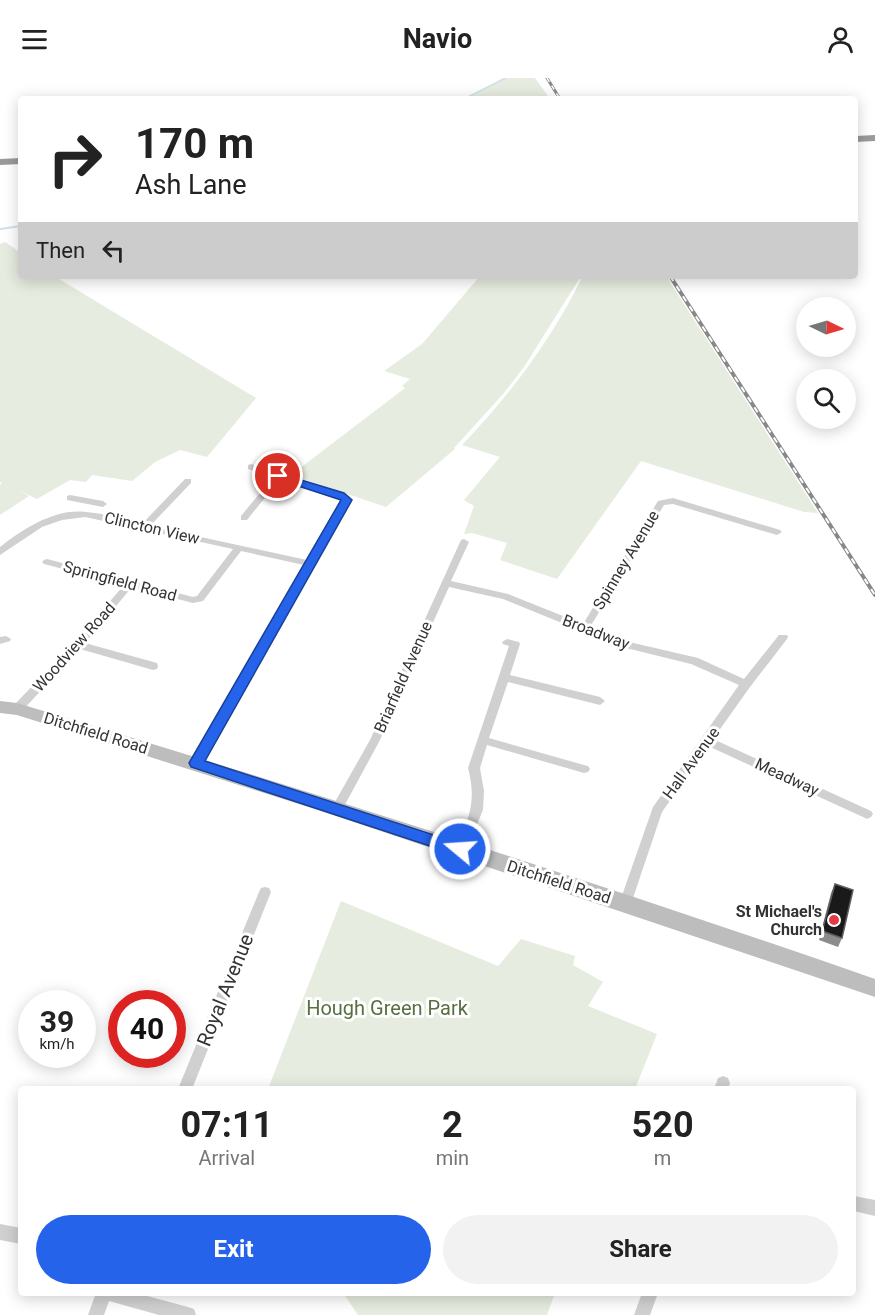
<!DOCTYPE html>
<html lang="en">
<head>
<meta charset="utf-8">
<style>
	:root { --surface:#fff; --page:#f2f2f2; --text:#222; --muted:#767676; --accent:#2563eb }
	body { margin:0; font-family:Roboto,sans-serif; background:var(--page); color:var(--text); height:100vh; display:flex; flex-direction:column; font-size:22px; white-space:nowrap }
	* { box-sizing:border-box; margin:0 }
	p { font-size:20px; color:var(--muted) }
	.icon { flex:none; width:33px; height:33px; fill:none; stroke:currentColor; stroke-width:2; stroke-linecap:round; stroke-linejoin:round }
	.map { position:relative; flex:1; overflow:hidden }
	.panel { position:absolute; left:18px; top:1008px; width:838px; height:210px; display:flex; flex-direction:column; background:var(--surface); border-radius:6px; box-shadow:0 3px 15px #0003 }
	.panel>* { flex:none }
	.top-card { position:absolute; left:18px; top:18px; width:840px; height:183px; border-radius:6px; box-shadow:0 3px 15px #0003; background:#fff; color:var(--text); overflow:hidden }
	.needle { width:39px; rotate:95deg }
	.tools { position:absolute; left:796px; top:219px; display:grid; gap:12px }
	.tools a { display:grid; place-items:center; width:60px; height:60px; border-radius:50%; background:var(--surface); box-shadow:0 3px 15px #0003; font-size:30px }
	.speed { position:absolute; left:18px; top:912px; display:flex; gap:12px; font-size:30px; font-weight:700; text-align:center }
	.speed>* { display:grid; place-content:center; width:78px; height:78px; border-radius:50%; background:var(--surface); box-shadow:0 3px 15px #0003; line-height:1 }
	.speed small { font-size:15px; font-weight:400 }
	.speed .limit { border:9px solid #d22; background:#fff; color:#111 }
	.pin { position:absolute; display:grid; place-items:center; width:51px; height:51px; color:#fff; margin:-26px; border:3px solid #fff; border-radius:50%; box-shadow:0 2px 6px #0007 }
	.me { position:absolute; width:66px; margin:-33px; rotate:288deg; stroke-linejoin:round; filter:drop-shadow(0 0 4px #0008) }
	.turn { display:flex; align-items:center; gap:21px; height:126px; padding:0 18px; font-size:27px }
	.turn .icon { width:78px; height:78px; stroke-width:2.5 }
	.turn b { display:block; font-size:42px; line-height:51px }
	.then { display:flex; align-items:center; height:57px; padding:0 18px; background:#0003; gap:12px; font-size:22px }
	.eta { display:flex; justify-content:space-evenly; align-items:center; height:102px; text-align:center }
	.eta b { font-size:36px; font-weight:700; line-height:42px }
	.action { display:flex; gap:12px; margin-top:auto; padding:12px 18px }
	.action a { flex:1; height:69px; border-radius:36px; background:var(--accent); color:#fff; font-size:24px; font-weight:700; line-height:69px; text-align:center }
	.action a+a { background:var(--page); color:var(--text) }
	header { display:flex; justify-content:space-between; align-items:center; height:78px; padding:0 18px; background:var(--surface); font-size:27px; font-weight:700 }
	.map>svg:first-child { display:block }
	.green { fill:#e6ecdf }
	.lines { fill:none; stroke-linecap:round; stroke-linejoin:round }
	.stream-far1 { stroke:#cfe2ee; stroke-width:1.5 }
	.stream { stroke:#cfe2ee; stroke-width:2 }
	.street { fill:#d0d0d0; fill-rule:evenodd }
	.secondary { fill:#bdbdbd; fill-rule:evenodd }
	.highway { fill:#9a9a9a; fill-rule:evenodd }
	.rail-far1-casing { stroke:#888; stroke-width:3 }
	.rail-casing { stroke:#888; stroke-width:4 }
	.rail-far1 { stroke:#fff; stroke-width:1.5; stroke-dasharray:4.5; stroke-linecap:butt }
	.rail { stroke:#fff; stroke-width:2; stroke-dasharray:6; stroke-linecap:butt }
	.wall { fill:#8c8c8c }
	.building { fill:#1a1a1a; stroke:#5f5f5f; stroke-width:1.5 }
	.route { fill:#2563eb; stroke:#184099; stroke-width:1.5 }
	.poi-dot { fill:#e63946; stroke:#fff; stroke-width:2 }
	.labels { text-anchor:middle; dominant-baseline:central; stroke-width:6; stroke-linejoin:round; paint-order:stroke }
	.street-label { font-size:16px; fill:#333; stroke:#fff }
	.poi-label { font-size:16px; font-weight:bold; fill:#333; stroke:#fff; text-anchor:end }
	.near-street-label { font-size:20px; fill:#333; stroke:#fff }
	.near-park-label { font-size:20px; fill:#56703f; stroke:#fff }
</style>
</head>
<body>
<header><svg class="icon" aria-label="menu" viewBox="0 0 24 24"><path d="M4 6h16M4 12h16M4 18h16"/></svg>Navio<svg class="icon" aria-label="person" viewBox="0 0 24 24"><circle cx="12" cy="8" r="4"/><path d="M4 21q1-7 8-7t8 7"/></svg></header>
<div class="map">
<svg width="875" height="1237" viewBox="0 0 875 1237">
	<rect width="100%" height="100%" fill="#fff"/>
	<g class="green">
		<polygon points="503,0 535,0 550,21 463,21"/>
		<polygon points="5,164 21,175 21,198 54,198 256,320 207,379 180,372 155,384 132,403 92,397 86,404 70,402 37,421 18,412 29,418 0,437 0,407 2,405 0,404 0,166"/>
		<polygon points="480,198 581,198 524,289 504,315 454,370 455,371 386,429 291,397 405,310 402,308 410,301 384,293 422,266"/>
		<path d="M583,198H666L818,435L804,434L641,383L557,501L500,482L507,465L472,455L464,456L474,428L464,422L500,379L462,367C511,316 551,262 583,198Z"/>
		<polygon points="341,823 498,888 521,861 575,878 573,887 603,904 588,928 657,956 635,1011 268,1011"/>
		<polygon points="343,1215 555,1215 547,1237 358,1237"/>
	</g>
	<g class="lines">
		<polyline class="stream-far1" points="464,21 506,0"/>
		<polyline class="stream" points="0,151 21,148"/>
		<g class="street">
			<path d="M251,386L343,415L351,421L316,484L317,486L313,489L200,688H192L190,685L304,487L241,473L203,523L193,525L132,509L85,565L157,585L158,588L157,591L153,592L80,571L21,634H13L12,631L13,628L74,565L124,507L44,486L42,484L44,482L47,481L193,519L197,518L233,471L85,439L62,442L42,449L0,477V469C23,451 55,430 86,434C105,435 124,442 142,446L185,401H191V405L150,448L307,482L342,422L280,401L247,442H241V438L273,399L248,391V387Z"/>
			<polygon points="70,417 103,423 107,426 103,429 67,422 67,418"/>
			<polygon points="673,420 780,452 782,454 777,457 673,426 664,427 590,549 625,563 698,580 744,601 779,557 787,557 788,559 787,561 750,609 713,661 871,733 873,736 871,739 867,741 863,739 708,668 662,734 631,826 629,830 625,831 621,830 619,826 653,729 739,607 691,586 618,568 503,521 449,509 380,662 341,734 337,736 333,734 331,731 370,662 461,462 464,461 469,464 451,503 508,516 583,546 658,423"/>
			<polygon points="6,558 11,561 10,563 0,566 0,559"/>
			<path d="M507,561L519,564L520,566L510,597L600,619L605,623L600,627L508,604L489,660L584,687L588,688L590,691L588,694L584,695L487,667L480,690L484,713L483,732L466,772L464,775L460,777L456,775L454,772C469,742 477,724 468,690L509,568L503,566L502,564Z"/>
			<polygon points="265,809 269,810 271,814 192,1011 178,1011 259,814 261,810"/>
			<polygon points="723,998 728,1000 730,1005 728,1011 714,1011 718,1000"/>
			<polygon points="854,1118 875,1122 875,1138 854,1133"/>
			<polygon points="0,1146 21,1150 21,1166 0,1162"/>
			<polygon points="96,1215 136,1215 188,1229 194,1231 196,1237 159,1237 109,1223 104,1237 88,1237"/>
			<polygon points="642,1215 658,1215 650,1237 634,1237"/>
		</g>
		<path class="secondary" d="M0,623L17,625C304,711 591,802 875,901V919L321,733L17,637L0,635Z"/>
		<g class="highway">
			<polygon points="875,57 875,63 855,64 855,58"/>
			<polygon points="21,80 21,86 0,87 0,81"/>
		</g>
		<g class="rail-far1-casing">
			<polyline id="rail-far1" points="547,0 560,21"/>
		</g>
		<g class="rail-casing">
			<polyline id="rail" points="670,198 875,517"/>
		</g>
		<use href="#rail-far1" class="rail-far1"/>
		<use href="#rail" class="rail"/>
	</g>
	<polygon class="wall" points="835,806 842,860 838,869 819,862 831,815"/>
	<polygon class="building" points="835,806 853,812 842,860 822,853"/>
	<polygon class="route" points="278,395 344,415 352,422 205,683 465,767 467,771 465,776 460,778 191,689 189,685 341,422 274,400 272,398"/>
	<circle class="poi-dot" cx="834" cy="842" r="6"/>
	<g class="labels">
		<g class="street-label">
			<text transform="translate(152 450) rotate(13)">Clincton View</text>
			<text transform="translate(626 482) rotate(-59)">Spinney Avenue</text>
			<text transform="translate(120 503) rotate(15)">Springfield Road</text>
			<text transform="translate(596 554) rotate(21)">Broadway</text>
			<text transform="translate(74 569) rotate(-48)">Woodview Road</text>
			<text transform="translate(403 599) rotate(-66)">Briarfield Avenue</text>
			<text transform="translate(96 655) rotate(17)">Ditchfield Road</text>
			<text transform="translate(691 685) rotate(-54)">Hall Avenue</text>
			<text transform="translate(787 699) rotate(25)">Meadway</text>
			<text transform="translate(559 804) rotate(18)">Ditchfield Road</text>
		</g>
		<g class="poi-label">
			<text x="822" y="833">St Michael's<tspan x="822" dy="18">Church</tspan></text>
		</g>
		<g class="near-street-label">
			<text transform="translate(225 912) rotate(-68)">Royal Avenue</text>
		</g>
		<g class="near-park-label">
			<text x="387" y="930">Hough Green Park</text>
		</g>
	</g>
</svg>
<div class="tools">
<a><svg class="needle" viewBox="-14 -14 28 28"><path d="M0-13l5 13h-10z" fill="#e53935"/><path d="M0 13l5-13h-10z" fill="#767676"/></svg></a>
<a><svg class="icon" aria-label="search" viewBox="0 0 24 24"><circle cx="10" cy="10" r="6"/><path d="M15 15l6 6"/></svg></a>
</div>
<div class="speed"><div>39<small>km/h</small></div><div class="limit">40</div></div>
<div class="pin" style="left:278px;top:398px;background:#d93025"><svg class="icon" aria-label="arrive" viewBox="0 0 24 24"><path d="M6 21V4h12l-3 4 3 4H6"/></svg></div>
<svg class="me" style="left:460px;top:771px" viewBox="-20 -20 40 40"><circle r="17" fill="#2563eb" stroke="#fff" stroke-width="3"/><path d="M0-11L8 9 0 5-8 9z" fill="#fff"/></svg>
<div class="top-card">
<div class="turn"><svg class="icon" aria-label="right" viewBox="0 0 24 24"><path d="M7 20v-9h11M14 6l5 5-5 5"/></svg><div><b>170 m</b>Ash Lane</div></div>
<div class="then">Then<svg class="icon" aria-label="left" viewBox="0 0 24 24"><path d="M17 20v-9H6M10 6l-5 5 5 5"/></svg></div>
</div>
<section class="panel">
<div class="eta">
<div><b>07:11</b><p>Arrival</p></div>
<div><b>2</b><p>min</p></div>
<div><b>520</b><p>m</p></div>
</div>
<div class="action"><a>Exit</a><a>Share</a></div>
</section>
</div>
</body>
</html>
